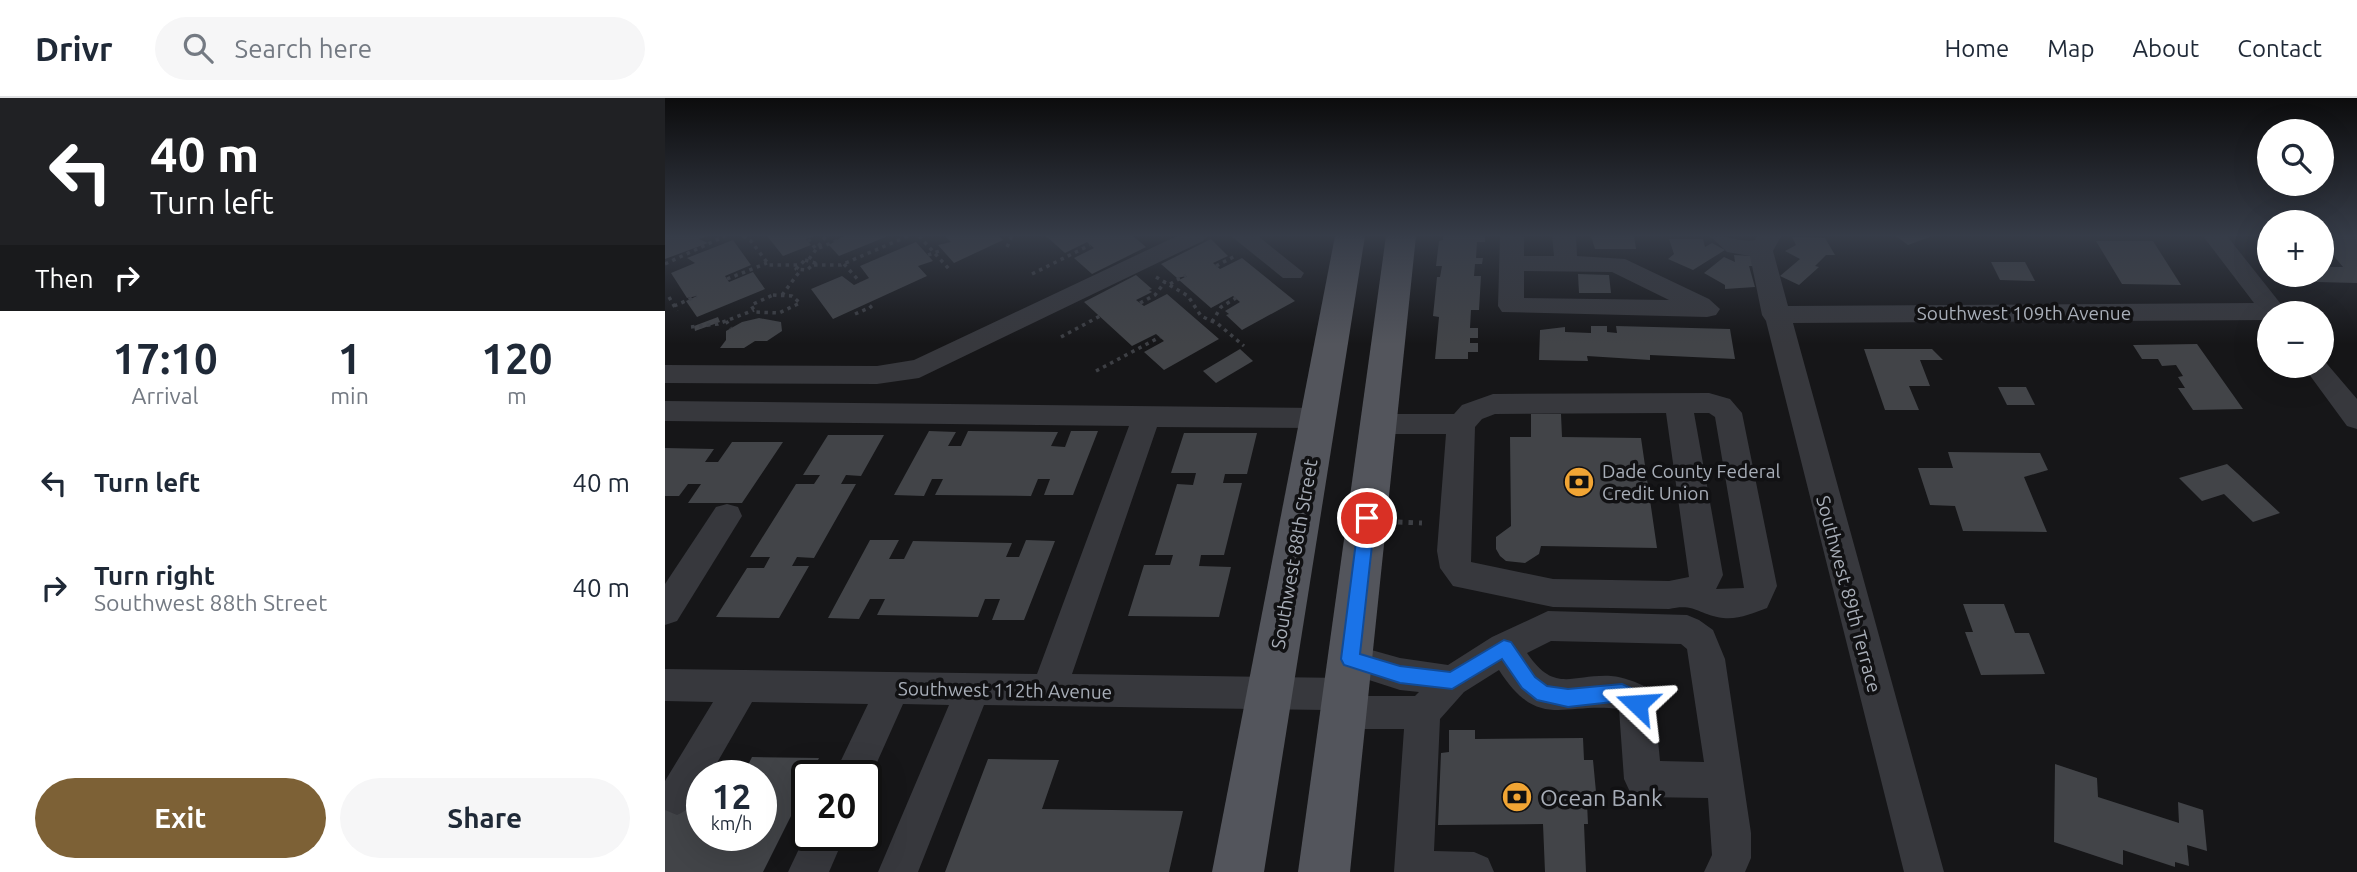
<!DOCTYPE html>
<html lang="en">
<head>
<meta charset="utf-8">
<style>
	:root { --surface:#fff; --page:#f6f6f7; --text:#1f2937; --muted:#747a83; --line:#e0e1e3; --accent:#7d6136 }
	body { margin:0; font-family:Ubuntu,sans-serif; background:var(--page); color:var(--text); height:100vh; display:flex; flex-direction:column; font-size:26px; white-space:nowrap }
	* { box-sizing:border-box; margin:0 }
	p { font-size:23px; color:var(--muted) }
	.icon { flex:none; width:38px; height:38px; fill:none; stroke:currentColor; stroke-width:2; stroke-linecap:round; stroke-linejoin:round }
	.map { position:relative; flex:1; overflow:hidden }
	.side { display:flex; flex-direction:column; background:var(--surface); width:665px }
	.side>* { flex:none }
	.hud { background:#202124; color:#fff; overflow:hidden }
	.tools { position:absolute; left:1592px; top:21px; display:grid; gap:14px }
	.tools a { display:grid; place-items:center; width:77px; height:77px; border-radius:50%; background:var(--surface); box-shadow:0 7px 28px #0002; font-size:35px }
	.speed { position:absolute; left:21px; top:662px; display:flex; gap:14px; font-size:35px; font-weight:700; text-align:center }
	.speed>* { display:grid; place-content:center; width:91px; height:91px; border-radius:50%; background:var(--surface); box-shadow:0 7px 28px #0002; line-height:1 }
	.speed small { font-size:18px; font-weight:400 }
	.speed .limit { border:4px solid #111; border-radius:10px; background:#fff; color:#111 }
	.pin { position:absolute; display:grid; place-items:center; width:60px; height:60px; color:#fff; margin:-30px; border:4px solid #fff; border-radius:50%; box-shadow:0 2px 7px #0007 }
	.me { position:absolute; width:77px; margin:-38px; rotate:290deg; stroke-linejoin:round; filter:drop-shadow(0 0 5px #0008) }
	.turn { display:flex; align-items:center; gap:24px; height:147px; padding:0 35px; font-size:32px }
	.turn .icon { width:91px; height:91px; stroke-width:2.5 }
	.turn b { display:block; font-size:49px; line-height:60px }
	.then { display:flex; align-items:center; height:66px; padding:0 35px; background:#0003; gap:14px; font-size:26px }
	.eta { display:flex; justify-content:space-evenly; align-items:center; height:119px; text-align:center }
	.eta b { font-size:42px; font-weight:600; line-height:49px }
	.primary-button { display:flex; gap:14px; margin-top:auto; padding:14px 35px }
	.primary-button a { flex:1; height:80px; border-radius:42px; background:var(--accent); color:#fff; font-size:28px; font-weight:600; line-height:80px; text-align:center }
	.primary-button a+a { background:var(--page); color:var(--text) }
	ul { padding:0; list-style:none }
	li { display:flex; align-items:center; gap:21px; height:105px; padding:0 35px }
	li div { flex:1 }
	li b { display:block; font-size:26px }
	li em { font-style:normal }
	header { display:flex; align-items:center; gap:42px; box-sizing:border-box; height:98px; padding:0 35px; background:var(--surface); border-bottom:2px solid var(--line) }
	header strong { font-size:33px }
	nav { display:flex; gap:38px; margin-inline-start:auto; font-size:24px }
	.search { width:490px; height:63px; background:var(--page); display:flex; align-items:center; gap:18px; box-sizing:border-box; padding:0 24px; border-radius:38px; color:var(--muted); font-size:26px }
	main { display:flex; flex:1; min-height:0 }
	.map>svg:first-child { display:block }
	.building { fill:#424448 }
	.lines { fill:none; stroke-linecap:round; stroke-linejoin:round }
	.path-far1 { stroke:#3d3f44; stroke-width:3.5; stroke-dasharray:3.5 4.5; stroke-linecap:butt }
	.path { stroke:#3d3f44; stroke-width:5; stroke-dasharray:4.5 6; stroke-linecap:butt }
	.minor { fill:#37383d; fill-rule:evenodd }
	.major { fill:#53555c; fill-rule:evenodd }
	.route { fill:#1a73e8; stroke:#114b97; stroke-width:2 }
	.labels { text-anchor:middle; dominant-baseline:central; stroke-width:7; stroke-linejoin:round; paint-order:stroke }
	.street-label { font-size:19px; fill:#a8aeb8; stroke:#111113 }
	.poi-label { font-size:19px; fill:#a8aeb8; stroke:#111113; text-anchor:start }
	.near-poi-label { font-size:23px; fill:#a8aeb8; stroke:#111113; text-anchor:start }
</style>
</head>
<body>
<header>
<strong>Drivr</strong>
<div class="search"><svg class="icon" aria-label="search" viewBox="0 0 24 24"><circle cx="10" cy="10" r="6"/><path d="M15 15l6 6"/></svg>Search here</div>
<nav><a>Home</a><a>Map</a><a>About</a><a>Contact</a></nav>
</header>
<main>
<section class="side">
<div class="hud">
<div class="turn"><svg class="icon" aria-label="left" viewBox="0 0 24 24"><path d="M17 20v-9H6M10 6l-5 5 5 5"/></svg><div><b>40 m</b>Turn left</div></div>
<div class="then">Then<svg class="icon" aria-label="right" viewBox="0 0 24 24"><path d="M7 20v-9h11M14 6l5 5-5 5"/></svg></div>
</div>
<div class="eta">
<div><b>17:10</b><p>Arrival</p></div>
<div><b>1</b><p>min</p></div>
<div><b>120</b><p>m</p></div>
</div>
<ul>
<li><svg class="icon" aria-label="left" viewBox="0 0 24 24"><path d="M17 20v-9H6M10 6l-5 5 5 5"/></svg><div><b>Turn left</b></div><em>40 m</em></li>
<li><svg class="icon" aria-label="right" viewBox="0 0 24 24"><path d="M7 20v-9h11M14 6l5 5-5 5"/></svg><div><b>Turn right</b><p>Southwest 88th Street</p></div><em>40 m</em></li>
</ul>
<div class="primary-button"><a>Exit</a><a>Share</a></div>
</section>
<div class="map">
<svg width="1692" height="774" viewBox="0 0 1692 774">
	<rect width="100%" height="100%" fill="#161618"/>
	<g class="building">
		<polygon points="0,138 42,138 34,141 43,145 0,161"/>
		<polygon points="102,138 150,138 141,141 146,147 118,158"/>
		<polygon points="179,138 223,138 174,158 164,147"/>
		<polygon points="280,138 334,138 338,142 289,165 273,147 286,144"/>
		<polygon points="381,138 468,138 481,149 427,176 409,160 429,150 422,144 400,155"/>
		<polygon points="778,138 820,138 820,144 812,144 811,160 818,160 817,166 810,166 809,178 816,178 814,212 806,212 805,230 813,230 813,240 805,240 805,245 813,245 813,254 803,254 803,261 770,261 774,219 768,218 772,179 775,179 777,168 771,168 774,143 778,142"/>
		<polygon points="926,138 969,138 971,151 930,151"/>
		<polygon points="1231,138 1267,138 1243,147"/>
		<polygon points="1657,138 1692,138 1692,185 1652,184 1646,177 1657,177 1657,169 1678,169 1657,144"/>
		<polygon points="1127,139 1160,140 1170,157 1161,157 1150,168 1154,169 1134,187 1115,178 1135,161 1120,153 1131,147"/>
		<polygon points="546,141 563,158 548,165 555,171 577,160 630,203 577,232 561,217 564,216 560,213 575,204 568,198 546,210 514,182 522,178 512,180 496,166"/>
		<polygon points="1004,141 1038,141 1040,149 1047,145 1060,152 1028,172 1003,161 1009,156"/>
		<polygon points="68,142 86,167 60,178 64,184 88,174 100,191 32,219 21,203 32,198 22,200 6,175 30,165 22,160"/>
		<polygon points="1431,143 1488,143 1516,187 1457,186"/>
		<polygon points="251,144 268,163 253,168 262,178 168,221 146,191 177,178 189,187 204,180 195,168"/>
		<polygon points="1069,157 1087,158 1089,168 1084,168 1090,189 1060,191 1060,187 1039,175 1059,159 1070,164"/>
		<polygon points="1326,164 1360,164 1370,183 1335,182"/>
		<polygon points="913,176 944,177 946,195 914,195"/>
		<polygon points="471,177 487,191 484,192 487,194 471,202 479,208 502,196 554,241 499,272 479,254 499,243 491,236 467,248 419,204"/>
		<polygon points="53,219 55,224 30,233 29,228"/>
		<polygon points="94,220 116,224 117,233 102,243 90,243 79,250 55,250 61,242 61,233 77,224"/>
		<polygon points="926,228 942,228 942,234 952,235 951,228 1065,231 1070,261 985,257 985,262 922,258 923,263 874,262 875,232 900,229 900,234 926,235"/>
		<polygon points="1532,246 1578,311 1528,312 1513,290 1520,290 1513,279 1518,278 1511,267 1497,268 1493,261 1477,261 1468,247"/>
		<polygon points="575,251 588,263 551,285 538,273"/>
		<polygon points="1199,251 1267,251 1278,262 1255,262 1265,288 1244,288 1254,312 1220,312"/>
		<polygon points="1333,289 1361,289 1370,307 1342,307"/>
		<polygon points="866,316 896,316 897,339 976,340 992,450 876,448 874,456 860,465 841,463 835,458 831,451 831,439 846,428 845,339 866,339"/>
		<polygon points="264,333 291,334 283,348 296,348 303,333 393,334 386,348 400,349 406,333 433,333 408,397 379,397 385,381 373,381 366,398 270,397 278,381 267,381 259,398 229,397"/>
		<polygon points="519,335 592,335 582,376 560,376 558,385 577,385 559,457 536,457 534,468 566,469 554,519 463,518 479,467 505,467 508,457 490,457 512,386 528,387 531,375 506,375"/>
		<polygon points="163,337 219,337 196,378 181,377 176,386 191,386 149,460 132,459 127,468 144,468 114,520 51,519 82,470 99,470 105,459 85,459 131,386 149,386 155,377 138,377"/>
		<polygon points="67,344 118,344 77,405 23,405 36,386 23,386 14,398 0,398 0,350 49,351 40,364 53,364"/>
		<polygon points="1283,354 1375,355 1383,372 1359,379 1382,434 1298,433 1290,408 1265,407 1253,370 1288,370"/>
		<polygon points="1562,366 1572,375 1615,415 1588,424 1559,396 1537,403 1514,380"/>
		<polygon points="205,442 234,442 224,461 239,461 248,443 347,445 341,459 354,459 361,442 390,443 359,522 327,522 335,501 320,501 313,519 212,517 220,501 205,501 194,521 163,520"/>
		<polygon points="1298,506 1339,506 1350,535 1364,535 1380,576 1316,577 1300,534 1308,534"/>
		<polygon points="784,632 810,632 810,641 918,640 919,662 928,662 931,694 930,705 922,705 923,726 919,726 921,774 880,774 878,726 773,727 776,655 784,654"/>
		<polygon points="87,659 154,660 146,677 142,677 142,686 98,774 0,774 0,707 37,707 37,737 96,737 96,677 78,677"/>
		<polygon points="323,661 394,662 377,711 518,713 504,774 280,774"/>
		<polygon points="1390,666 1432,680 1433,699 1514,725 1513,704 1538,712 1542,753 1522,747 1524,768 1510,764 1510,769 1458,752 1458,767 1389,744"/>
	</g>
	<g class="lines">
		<g class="path-far1">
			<polyline points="78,138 86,143 104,167 132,167"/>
			<polyline points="254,138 284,171"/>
			<polyline points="143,141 151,151 176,141"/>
			<polyline points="342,149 347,138"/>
			<polyline points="263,157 277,152"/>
			<polyline points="144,161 161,138"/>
			<polygon points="140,162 150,165 142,172 131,171"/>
			<polyline points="0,166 60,138"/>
			<polyline points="179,166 195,184"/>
			<polyline points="149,167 176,167 243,138"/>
			<polyline points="551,168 572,157"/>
			<polyline points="367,176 425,147"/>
			<polyline points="491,179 523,198 536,218 553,226 579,248"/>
			<polyline points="62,181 102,165"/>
			<polyline points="505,186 521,177"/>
			<polygon points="108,197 127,198 135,205 114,215 90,214 86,207"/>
			<polyline points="117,197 135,173"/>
			<polyline points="4,199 12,213"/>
			<polyline points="475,205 490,197 500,184"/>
			<polyline points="9,208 32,198"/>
			<polyline points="190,216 206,209 202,205"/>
			<polyline points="61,223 66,230"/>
			<polyline points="547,224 556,209 571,200"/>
			<polyline points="26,229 53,226 89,212"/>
			<polyline points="396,239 435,218"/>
			<polyline points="431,273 495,239"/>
		</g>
		<polyline class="path" points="733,424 757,425"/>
		<g class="minor">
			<polygon points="512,138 542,138 538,143 254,280 212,286 0,285 0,267 212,268 249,262"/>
			<polygon points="566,138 593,138 639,175 636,180 618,180"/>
			<path d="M835,138H859V158H889L887,138H911L912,158L960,161L1044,201L1055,211L1051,217L1042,219L837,214L833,208ZM859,173L947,174L1004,202L859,200Z"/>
			<path d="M1045,138C1062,137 1079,145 1090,142L1092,138H1116L1108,153L1123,208L1589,205L1538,138H1562L1623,215H1605V222L1128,225L1279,774H1239L1101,223L1097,217L1085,158L1062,154Z"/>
			<polygon points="1657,260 1692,301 1692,331 1682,328 1638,268 1657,268"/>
			<path d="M1044,295L1065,301L1077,315L1112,488L1102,510C1088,515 1073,522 1058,520C1033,517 1031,505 1004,511L888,509L788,488L775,470L772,453L781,336H713L703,333L699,326L703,319L713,316H789L797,307L828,296ZM1001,315L1024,479L1004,483L888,481L806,464L810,329L817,321L830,316ZM1029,315H1044L1050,319L1079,490L1051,491L1058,477Z"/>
			<path d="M0,303L653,310L663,313L667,320L663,327L653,330L492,329L407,576L681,580L693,585L698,598H750L754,594L735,592L673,572L668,561L673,550L685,546L735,560L783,567L827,539L883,513L1022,517L1034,522L1048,532L1060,561L1086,735V760L1080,774H1039L1047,757L1043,700L978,699L965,694L959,681L954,611C898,604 873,633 834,572L799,594L775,621L769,753L809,754L823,760L829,774H729L739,631H679L666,626L662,612L319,607L253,774H213L284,607L238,606L201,689V677H169L203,606L87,604L45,677H37C37,696 30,709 12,717L0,712V683L48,604L0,603V571L372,576L464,328L0,323ZM886,543L1016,546L1022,551L1039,664L995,663L989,601L983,590C971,584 959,579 946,578C906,576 890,596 862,555Z"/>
			<polygon points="62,406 73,409 77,418 12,523 0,527 0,486 51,409"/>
			<polygon points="142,734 180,737 164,774 123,774"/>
		</g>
		<g class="major">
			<polygon points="670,138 700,138 599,774 547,774"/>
			<polygon points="721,138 751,138 685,774 633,774"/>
		</g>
	</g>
	<linearGradient id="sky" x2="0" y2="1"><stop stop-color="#0c0c0d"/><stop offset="0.56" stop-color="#363c48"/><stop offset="1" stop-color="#363c48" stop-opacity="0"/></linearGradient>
	<rect width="1692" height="246" fill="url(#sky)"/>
	<polygon class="route" points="702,414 710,420 695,556 735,568 785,574 839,542 846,544 870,579 882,588 903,591 957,586 977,595 982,606 979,612 972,614 956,603 903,609 872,602 857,590 837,561 787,591 735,585 679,567 676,561 694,420"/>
	<defs>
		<g id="bank-disc" transform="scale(1.575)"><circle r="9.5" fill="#f1a534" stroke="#111113"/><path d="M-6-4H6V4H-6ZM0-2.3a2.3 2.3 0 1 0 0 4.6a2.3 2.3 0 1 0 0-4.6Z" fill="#111"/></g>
	</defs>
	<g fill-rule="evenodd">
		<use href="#bank-disc" x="914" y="384"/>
		<use href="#bank-disc" x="852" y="699"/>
	</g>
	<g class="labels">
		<g class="street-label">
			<text x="1359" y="215">Southwest 109th Avenue</text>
			<text transform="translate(629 456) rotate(-80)">Southwest 88th Street</text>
			<text transform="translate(1184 496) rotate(75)">Southwest 89th Terrace</text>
			<text transform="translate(340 592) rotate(1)">Southwest 112th Avenue</text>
		</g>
		<g class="poi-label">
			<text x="937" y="373">Dade County Federal<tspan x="937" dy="22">Credit Union</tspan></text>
		</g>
		<g class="near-poi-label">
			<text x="875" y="699">Ocean Bank</text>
		</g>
	</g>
</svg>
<div class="tools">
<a><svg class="icon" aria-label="search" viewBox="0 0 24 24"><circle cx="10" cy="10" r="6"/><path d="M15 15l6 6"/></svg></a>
<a>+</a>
<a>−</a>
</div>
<div class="speed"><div>12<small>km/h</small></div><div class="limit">20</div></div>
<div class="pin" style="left:702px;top:420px;background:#d93025"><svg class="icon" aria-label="arrive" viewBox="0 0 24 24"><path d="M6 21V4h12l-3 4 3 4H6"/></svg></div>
<svg class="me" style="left:972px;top:606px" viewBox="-20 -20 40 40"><path d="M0-17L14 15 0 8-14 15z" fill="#1a73e8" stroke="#fff" stroke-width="4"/></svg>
</div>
</main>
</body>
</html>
